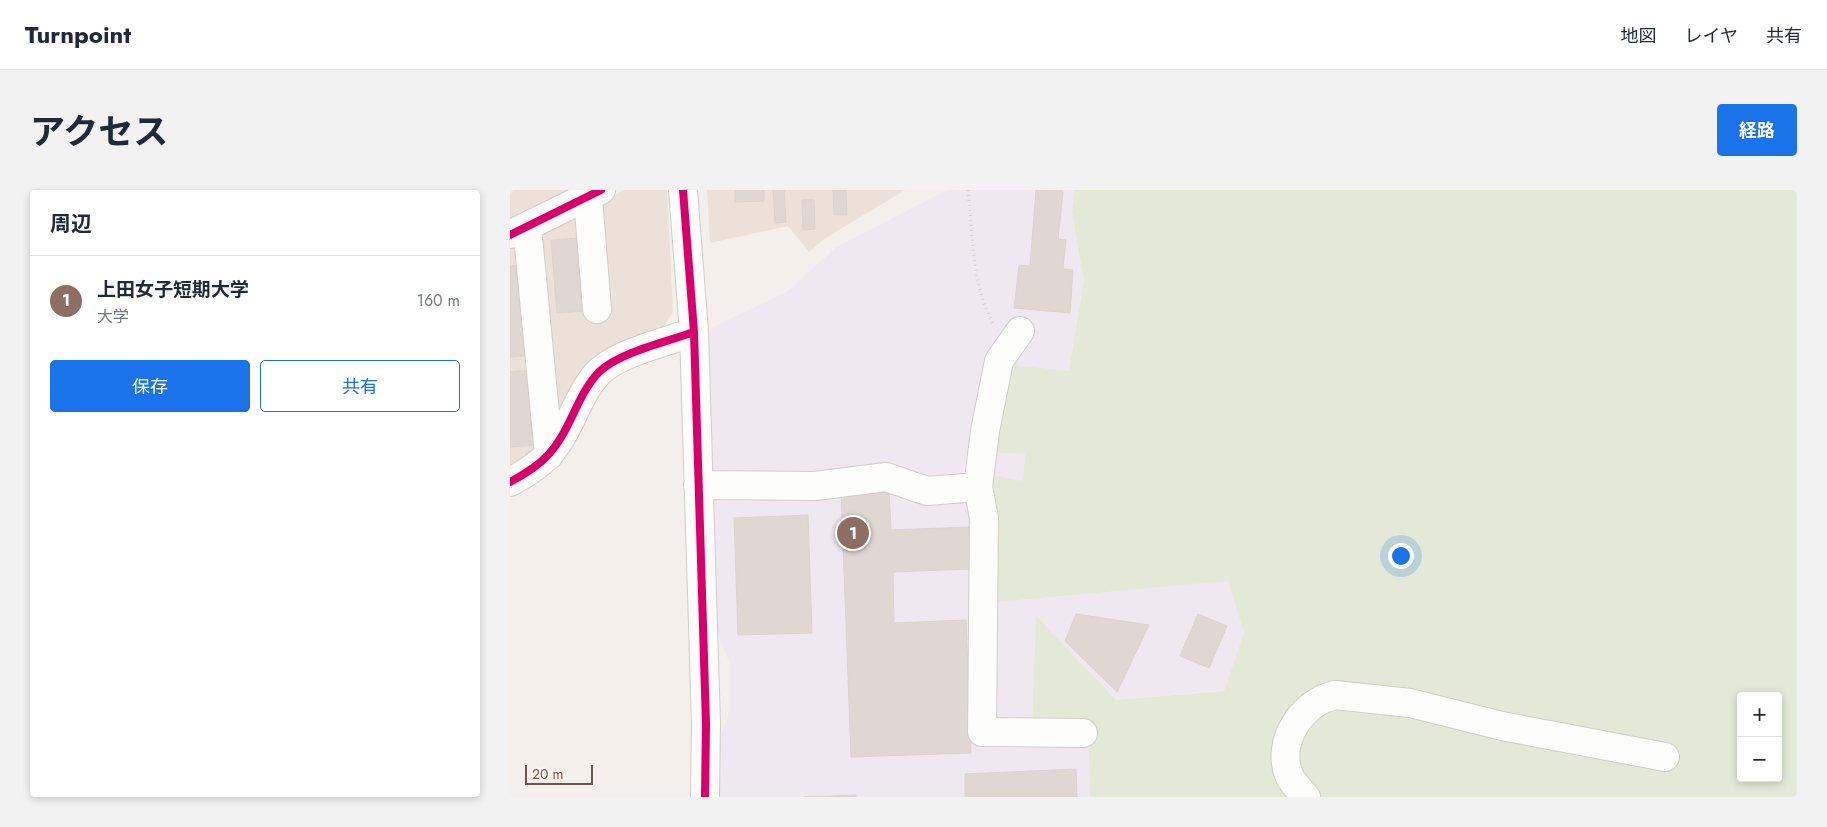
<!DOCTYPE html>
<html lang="ja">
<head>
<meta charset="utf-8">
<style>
	:root { --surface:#fff; --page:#f2f2f3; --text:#1f2937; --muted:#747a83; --line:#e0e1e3; --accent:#1a73e8 }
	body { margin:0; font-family:Jost,"Noto Sans JP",sans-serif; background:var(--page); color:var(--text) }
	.controls { position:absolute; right:15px; bottom:15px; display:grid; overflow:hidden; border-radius:5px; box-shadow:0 2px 8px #0003 }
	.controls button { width:45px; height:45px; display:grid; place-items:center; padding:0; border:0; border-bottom:1px solid var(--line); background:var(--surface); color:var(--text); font:25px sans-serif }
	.scale { position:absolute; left:15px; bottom:12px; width:68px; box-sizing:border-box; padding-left:5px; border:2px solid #6e564e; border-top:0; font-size:14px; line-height:18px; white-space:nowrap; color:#6e564e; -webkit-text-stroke:4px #fcf3ea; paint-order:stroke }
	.you { position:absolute; left:890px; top:365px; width:18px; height:18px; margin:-12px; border:4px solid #fff; border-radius:50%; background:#1a73e8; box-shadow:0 0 0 8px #1a73e833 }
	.badge { display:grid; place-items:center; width:32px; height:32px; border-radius:50%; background:var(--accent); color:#fff; font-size:16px; font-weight:700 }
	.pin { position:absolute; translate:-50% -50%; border:2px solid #fff; box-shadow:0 1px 5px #0006 }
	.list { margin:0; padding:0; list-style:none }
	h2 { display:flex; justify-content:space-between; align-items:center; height:65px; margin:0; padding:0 20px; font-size:21px }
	h2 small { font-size:16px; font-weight:400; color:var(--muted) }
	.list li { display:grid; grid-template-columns:32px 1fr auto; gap:15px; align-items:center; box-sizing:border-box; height:90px; padding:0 20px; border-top:1px solid var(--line) }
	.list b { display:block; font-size:19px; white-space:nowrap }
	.list p { margin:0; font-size:16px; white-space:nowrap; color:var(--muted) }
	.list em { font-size:16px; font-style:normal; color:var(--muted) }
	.actions { display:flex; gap:10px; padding:15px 20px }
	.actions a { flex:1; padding:11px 0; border:1px solid var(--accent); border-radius:5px; text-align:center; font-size:18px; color:var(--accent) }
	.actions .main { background:var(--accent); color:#fff }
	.map { position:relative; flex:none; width:1287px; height:607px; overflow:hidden; border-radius:5px }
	header { display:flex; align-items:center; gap:30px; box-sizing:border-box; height:70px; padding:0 25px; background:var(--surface); border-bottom:1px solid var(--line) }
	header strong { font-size:24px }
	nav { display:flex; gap:28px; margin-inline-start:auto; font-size:18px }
	.intro { display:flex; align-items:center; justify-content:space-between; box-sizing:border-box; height:120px; padding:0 30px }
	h1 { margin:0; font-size:35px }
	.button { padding:12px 22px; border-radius:5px; background:var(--accent); color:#fff; font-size:18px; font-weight:700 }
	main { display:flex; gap:30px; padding:0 30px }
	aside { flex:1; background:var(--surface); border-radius:5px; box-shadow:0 2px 8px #0003 }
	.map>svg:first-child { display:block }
	.residential { fill:#ece1d8 }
	.education { fill:#f0e8f0 }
	.green { fill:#e3e9d6; fill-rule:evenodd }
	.building { fill:#e0d7d3; stroke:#dcd2cd }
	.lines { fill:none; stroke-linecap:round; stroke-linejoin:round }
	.minor-casing { stroke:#d3ccc8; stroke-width:30 }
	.path { stroke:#d6cecb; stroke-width:3; stroke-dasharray:1 4; stroke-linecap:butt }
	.minor { stroke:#fdfdfc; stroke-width:28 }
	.cycleway-casing { stroke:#fcf3ea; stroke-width:11 }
	.cycleway { stroke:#d6006c; stroke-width:8 }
</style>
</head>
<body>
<header>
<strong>Turnpoint</strong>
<nav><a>地図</a><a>レイヤ</a><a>共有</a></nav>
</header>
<div class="intro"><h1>アクセス</h1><a class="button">経路</a></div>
<main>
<aside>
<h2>周辺<small></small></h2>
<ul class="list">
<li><span class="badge" style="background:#8d6e63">1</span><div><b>上田女子短期大学</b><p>大学</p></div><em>160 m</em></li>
</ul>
<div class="actions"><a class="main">保存</a><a>共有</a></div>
</aside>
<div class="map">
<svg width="1287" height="607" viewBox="0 0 1287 607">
	<rect width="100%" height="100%" fill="#f4efea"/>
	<path class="residential" d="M0,0H103L105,5L113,0H157L163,122L150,142L99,165L0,302Z
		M197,0H395L314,49L299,62L278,36L200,53Z"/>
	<path class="education" d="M437,0H565L562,22L574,91L559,181L496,174L482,262L515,264L513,291L480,286L486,412L718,391L734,443L715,500L606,510L526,427L522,532L578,529L580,607H210V548L220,519V474L207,442L197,140L278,101L325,58Z"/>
	<path class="green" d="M565,0H1287V607H580L578,529L522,532L526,426L606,510L714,501L734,443L718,391L486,412L479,285L513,291L515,264L482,262L495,174L559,181L574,91L562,22ZM1231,506H1268V588H1231Z"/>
	<path class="building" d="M225,0H254V11L225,12Z
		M263,0H274L276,32L265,33Z
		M323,0H336L337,25H324Z
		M526,0L553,1L548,49L556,50L553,79L563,80L560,123L504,118L509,75L520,76Z
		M292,10H304L305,39L293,40Z
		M70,48L75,121L47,123L41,50Z
		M13,75L20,165L0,167V76Z
		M20,180L27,255L0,257V182Z
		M379,300L381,340L459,337L461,379L383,382L384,433L456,430L461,563L341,567L331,302Z
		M298,325L302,443L228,445L224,328Z
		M566,424L639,435L607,502L555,451Z
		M688,424L717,436L699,478L670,466Z
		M566,579L567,607H455V584Z
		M346,605V607H294Z"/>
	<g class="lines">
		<g class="minor-casing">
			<path id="minor" d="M173,0L184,142L196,534L195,607
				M78,8L87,119
				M17,36L39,265
				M1,44L91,0
				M510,141L489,171L475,241L468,297L474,328L472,542L573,543
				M0,292C13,285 27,277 37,266C60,243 66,206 89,182C110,162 156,152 184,142
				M188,295L305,296L376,287L417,301L468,297
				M796,607C790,600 782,593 779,585C766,552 791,513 825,505L900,513L992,536L1155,567"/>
		</g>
		<path class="path" d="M458,0C463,43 461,98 485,136"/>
		<use href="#minor" class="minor"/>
		<g class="cycleway-casing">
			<path id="cycleway" d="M173,0L184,142L196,534L195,607
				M0,45L91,0
				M0,292C13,285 27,277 37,266C60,243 66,206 89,182C110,162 156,152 184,142"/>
		</g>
		<use href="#cycleway" class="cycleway"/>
	</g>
</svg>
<div class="controls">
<button>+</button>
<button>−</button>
</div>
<div class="scale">20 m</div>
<div class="you"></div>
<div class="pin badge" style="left:343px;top:343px;background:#8d6e63">1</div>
</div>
</main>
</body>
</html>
